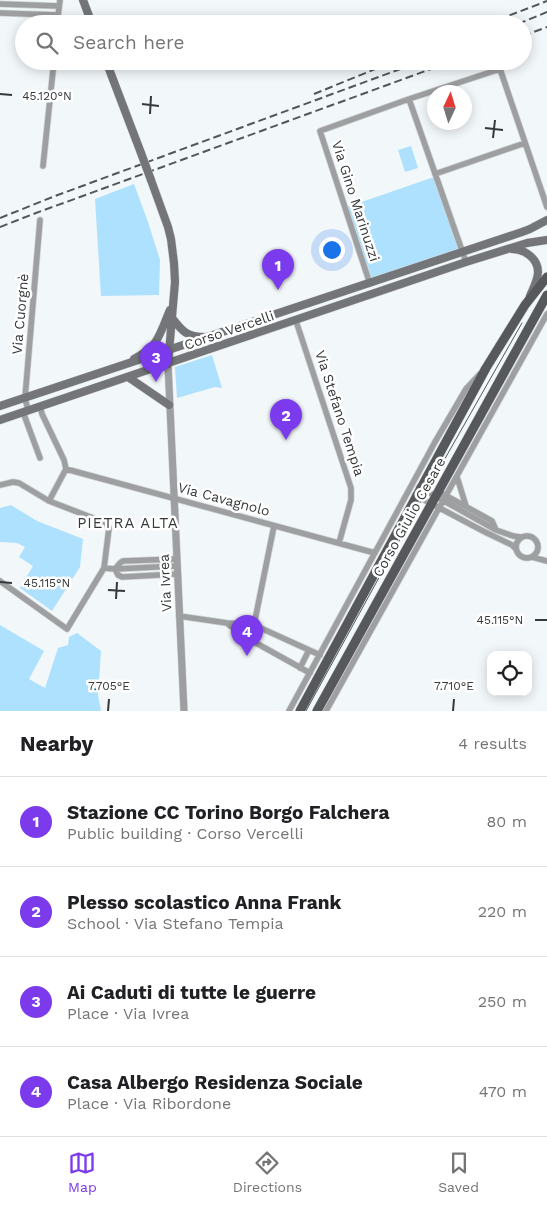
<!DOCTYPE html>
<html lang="en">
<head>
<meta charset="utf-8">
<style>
	:root { --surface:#fff; --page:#f6f6f6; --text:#202124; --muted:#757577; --line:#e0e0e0; --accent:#7c3aed }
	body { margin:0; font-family:"Work Sans",sans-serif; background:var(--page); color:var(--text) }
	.controls { position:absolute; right:15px; bottom:15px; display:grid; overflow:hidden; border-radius:10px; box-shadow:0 2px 12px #0003 }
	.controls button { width:45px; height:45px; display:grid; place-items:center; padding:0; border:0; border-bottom:1px solid var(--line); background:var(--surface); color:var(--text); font:25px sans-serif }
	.compass { position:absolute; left:427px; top:85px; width:45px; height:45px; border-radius:50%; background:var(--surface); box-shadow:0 2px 12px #0003; rotate:4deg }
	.you { position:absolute; left:331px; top:249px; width:18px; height:18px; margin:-12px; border:4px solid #fff; border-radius:50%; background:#1a73e8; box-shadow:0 0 0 8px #1a73e833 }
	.badge { display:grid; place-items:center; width:32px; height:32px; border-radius:50%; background:var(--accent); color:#fff; font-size:16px; font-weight:700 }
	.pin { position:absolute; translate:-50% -41px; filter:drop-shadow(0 1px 2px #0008) }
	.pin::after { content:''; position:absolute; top:26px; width:18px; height:15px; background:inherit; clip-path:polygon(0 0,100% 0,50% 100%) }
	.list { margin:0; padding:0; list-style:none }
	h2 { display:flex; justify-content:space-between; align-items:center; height:65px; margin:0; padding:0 20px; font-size:21px }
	h2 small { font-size:16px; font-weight:400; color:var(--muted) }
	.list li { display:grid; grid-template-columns:32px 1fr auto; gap:15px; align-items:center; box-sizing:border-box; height:90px; padding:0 20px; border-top:1px solid var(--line) }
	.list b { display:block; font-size:19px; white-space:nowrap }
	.list p { margin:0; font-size:16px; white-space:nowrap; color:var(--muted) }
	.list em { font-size:16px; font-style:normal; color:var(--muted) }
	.icon { flex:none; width:28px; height:28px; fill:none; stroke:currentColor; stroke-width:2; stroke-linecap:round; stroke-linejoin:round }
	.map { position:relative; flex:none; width:547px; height:711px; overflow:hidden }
	.search { position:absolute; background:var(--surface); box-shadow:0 2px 12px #0003; left:15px; right:15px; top:15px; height:55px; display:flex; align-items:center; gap:12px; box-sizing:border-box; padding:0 18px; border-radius:28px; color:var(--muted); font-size:19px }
	.sheet { height:425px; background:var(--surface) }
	nav { display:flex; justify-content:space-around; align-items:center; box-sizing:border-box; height:70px; border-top:1px solid var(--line); background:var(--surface); font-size:14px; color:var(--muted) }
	nav a { display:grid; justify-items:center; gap:2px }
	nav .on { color:var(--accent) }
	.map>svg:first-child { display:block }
	.green { fill:#ade1fe }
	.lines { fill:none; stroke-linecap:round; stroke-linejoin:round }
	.minor-casing { stroke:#d0d5d7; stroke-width:7 }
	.tertiary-casing { stroke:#d0d5d7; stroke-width:8 }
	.secondary-casing { stroke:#d0d5d7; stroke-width:9 }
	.primary-casing { stroke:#d0d5d7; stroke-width:10 }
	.minor { stroke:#9e9fa1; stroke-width:5.5 }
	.tertiary { stroke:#9e9fa1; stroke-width:7 }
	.secondary { stroke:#737578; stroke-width:8 }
	.primary { stroke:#56585b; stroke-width:9 }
	.tram { stroke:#545758; stroke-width:1 }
	.rail { stroke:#545758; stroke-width:2; stroke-dasharray:8 4; stroke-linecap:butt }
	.secondary-bridge-casing { stroke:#d0d5d7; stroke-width:9; stroke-linecap:butt }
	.secondary-bridge { stroke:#737578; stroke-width:8 }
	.ticks { fill:none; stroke:#363839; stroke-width:2 }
	.labels { text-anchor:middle; stroke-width:5; stroke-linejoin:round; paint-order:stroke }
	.street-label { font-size:14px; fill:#363839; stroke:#fff }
	.neighbourhood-label { font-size:15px; letter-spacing:1px; fill:#363839; stroke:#fff }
	.ticks-label { font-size:12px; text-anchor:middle; fill:#363839; stroke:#fff; stroke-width:5; stroke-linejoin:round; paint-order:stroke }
</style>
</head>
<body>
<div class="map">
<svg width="547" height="711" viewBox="0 0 547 711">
	<rect width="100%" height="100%" fill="#f2f7fa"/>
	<path class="green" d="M411,146L418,168L405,172L398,150Z
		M434,177L459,250L372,279L347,207Z
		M134,184L148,222L160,260L159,295L101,296L95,199Z
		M212,355L222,388L215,387L177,398L175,367Z
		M11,505L37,521L83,539L80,567L52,611L20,588L33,566L19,557L25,547L17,543L0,542V508Z
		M0,625L44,651L29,679L45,688L58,648L68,645L69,637L77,633L101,651L98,695L101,711H0Z"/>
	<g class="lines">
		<g class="minor-casing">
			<path id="minor" d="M0,4L59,6
				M0,13L58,15
				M57,24L60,0
				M409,99L466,262
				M43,166L54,61
				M435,174L525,143
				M370,284L320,131L409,99L500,69L547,207
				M296,321L351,488V500L339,543
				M40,406L42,414L64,460L66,469L375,553
				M28,410L25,398L40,220
				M23,412L40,458
				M457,477L466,506
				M0,485L13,482L19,483L49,501L106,523L109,528L104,568L67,629L0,581
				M419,487L496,530L513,536L520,537
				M443,494L492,521L496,530
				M415,495L483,531L512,545L515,548
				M49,501L66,469
				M516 547a11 11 0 1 1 22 0a11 11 0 1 1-22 0Z
				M532,557L547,561
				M176,559L123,561L120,563L115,569L118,575L122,577L177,574
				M104,568L115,569L176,566
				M179,616L227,623L254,625L320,655
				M229,625L249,639L310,673
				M254,625L274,526
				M300,668L309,650
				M289,711L435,442L466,389L480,374
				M326,711L547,314"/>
		</g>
		<g class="tertiary-casing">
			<path id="tertiary" d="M168,364L184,711"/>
		</g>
		<g class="secondary-casing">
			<path id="secondary" d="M83,0L92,24
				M106,61L141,153
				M151,180L168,227L171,239L174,263L175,282L168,364
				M512,249C524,249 538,258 538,272C538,280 533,289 530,296
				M172,318C182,331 187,337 204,337
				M134,359C141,355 148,351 154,344C161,335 165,321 170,310
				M128,377L169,405
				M0,406L522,232L530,229L547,220
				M0,420L466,262L527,243L547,240"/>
		</g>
		<g class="primary-casing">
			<path id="primary" d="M300,711L486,368L525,305L547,277
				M317,711L547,295"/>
		</g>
		<use href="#minor" class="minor"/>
		<use href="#tertiary" class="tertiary"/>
		<use href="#secondary" class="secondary"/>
		<use href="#primary" class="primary"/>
		<path class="tram" d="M306,711L422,499L522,323"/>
		<path class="rail" d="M487,24L547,1
			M518,24L547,12
			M523,36L547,27
			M314,94L395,61
			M0,218L55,196L422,61
			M0,227L36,213L453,61"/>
		<g class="secondary-bridge-casing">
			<path id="secondary-bridge" d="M141,153L151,180"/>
		</g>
		<use href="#secondary-bridge" class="secondary-bridge"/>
	</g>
	<path class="ticks" d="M0,94L12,95M142,104L159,106M150,114L151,96M485,128L503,130M493,138L495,120M0,582L12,583M108,590L125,591M116,599L117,582M535,620H547M108,711L109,699M453,711L454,699"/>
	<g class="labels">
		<g class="street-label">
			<text transform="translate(356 201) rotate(72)" y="5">Via Gino Marinuzzi</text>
			<text transform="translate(20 314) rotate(-85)" y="5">Via Cuorgnè</text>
			<text transform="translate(229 330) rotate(-19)" y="5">Corso Vercelli</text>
			<text transform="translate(340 413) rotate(72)" y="5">Via Stefano Tempia</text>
			<text transform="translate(224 499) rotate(15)" y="5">Via Cavagnolo</text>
			<text transform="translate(409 517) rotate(-61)" y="5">Corso Giulio Cesare</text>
			<text transform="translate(165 583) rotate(-93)" y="5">Via Ivrea</text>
		</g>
		<g class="neighbourhood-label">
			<text x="128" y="528">PIETRA ALTA</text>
		</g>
	</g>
	<g class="ticks-label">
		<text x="47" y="100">45.120°N</text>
		<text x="47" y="587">45.115°N</text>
		<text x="500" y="624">45.115°N</text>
		<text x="109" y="690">7.705°E</text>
		<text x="454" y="690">7.710°E</text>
	</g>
</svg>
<div class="controls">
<button><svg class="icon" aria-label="locate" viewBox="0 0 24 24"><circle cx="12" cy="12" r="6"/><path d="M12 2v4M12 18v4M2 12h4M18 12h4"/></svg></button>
</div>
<svg class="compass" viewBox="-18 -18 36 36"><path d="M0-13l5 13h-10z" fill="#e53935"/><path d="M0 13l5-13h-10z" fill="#757577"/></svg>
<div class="you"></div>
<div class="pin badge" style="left:278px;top:290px">1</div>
<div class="pin badge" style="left:286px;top:440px">2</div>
<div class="pin badge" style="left:156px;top:382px">3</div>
<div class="pin badge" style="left:247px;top:656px">4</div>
<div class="search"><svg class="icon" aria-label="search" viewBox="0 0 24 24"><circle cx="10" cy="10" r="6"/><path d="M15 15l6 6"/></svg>Search here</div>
</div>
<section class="sheet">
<h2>Nearby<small>4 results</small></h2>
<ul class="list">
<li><span class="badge">1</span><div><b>Stazione CC Torino Borgo Falchera</b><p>Public building · Corso Vercelli</p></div><em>80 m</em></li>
<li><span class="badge">2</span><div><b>Plesso scolastico Anna Frank</b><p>School · Via Stefano Tempia</p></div><em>220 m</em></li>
<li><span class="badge">3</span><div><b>Ai Caduti di tutte le guerre</b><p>Place · Via Ivrea</p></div><em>250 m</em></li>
<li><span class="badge">4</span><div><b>Casa Albergo Residenza Sociale</b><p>Place · Via Ribordone</p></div><em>470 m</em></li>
</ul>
</section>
<nav>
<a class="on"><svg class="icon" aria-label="map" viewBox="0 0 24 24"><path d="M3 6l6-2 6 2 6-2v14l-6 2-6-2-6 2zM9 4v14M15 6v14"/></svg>Map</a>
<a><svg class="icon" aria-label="directions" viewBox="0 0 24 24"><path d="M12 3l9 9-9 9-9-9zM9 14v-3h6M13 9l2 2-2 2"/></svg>Directions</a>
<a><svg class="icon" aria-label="saved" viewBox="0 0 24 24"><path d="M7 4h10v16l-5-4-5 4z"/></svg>Saved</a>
</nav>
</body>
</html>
